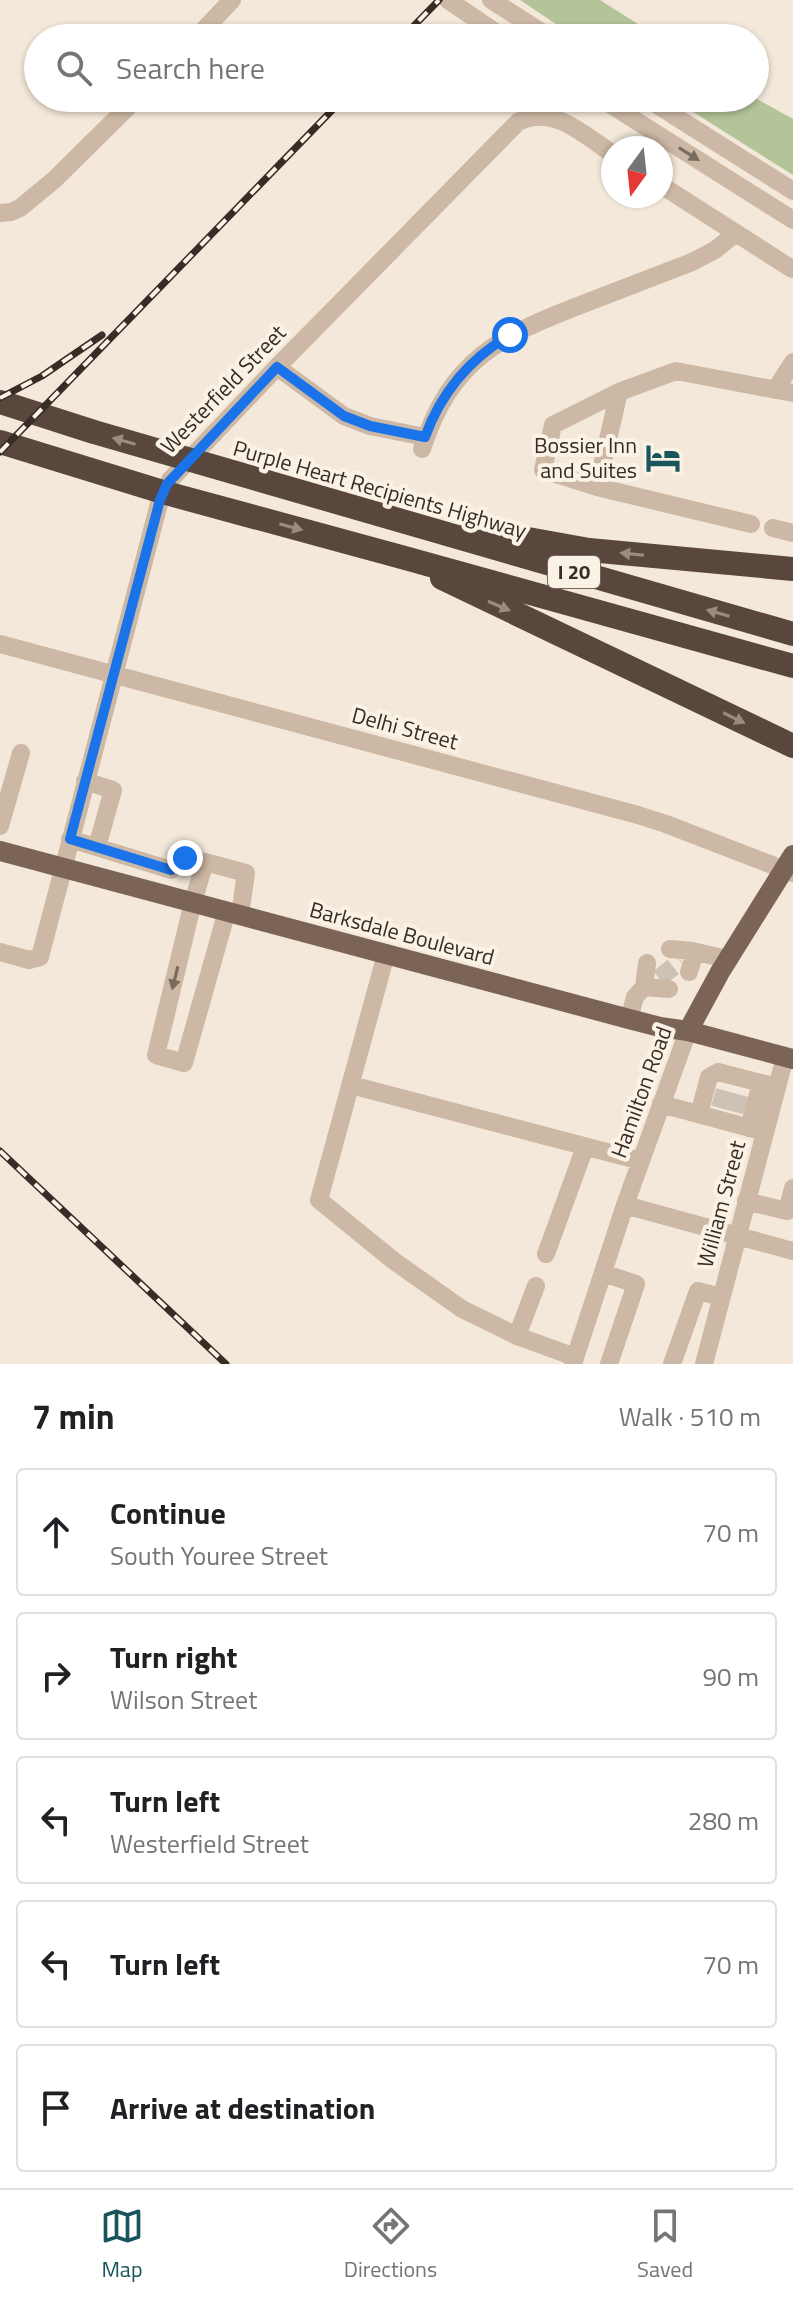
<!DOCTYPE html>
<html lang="en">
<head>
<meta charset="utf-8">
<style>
	:root { --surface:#fff; --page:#f2f2f2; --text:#202124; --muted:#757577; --line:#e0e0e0; --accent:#19555c }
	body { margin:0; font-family:"Titillium Web",sans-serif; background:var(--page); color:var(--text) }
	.compass { position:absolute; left:601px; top:136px; width:72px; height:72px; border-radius:50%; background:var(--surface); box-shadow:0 2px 6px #0004; rotate:195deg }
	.stop { position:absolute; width:24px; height:24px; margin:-18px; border:6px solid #1a73e8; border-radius:50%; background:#fff }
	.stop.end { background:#1a73e8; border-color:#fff; box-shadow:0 2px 8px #0008 }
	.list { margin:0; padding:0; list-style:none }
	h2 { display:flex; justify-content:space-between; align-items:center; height:104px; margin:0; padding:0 32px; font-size:34px }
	h2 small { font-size:26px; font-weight:400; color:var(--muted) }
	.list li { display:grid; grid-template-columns:52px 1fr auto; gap:24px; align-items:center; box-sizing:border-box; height:128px; margin:0 16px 16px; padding:0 16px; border:2px solid var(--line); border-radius:8px }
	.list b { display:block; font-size:30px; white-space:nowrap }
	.list p { margin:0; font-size:26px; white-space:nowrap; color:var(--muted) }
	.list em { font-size:26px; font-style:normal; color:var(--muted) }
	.icon { flex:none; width:44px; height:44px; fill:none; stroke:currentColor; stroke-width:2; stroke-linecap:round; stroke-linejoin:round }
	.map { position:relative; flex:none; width:793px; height:1364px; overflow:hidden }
	.search { position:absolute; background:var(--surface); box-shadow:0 2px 6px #0004; left:24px; right:24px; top:24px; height:88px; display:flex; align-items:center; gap:20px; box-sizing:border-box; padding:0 28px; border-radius:44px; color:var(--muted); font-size:30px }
	.sheet { height:824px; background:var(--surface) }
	nav { display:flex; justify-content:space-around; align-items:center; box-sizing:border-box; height:112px; border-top:2px solid var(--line); background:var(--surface); font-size:22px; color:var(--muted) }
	nav a { display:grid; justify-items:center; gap:4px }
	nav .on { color:var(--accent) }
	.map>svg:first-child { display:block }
	.green { fill:#b3c498 }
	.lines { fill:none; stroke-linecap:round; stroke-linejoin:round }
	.minor-tunnel { stroke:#cdc2b5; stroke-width:18; stroke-dasharray:18 9; stroke-linecap:butt }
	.minor { stroke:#ccb8a4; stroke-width:18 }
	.major { stroke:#7b6456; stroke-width:20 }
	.highway { stroke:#59473d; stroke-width:24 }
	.rail-casing { stroke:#372c26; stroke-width:7 }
	.rail { stroke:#fbf2e6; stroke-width:4; stroke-dasharray:12; stroke-linecap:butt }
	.oneway { fill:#7a6b5f }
	.oneway2 { fill:#9a8b81 }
	.route { stroke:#1a73e8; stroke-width:10 }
	.labels { text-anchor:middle; stroke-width:8; stroke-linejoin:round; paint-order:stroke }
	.shield { fill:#fbf2e6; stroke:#726760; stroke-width:2 }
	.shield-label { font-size:20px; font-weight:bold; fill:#372c26 }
	.street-label { font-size:22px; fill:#372c26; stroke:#fbf2e6 }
	.poi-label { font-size:22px; fill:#372c26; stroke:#fbf2e6; text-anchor:end }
</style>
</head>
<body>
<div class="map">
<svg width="793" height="1364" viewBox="0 0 793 1364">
	<rect width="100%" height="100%" fill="#f3e8d9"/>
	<path class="green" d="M520,0H600L660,38H577Z
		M671,98H755L793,119V175Z"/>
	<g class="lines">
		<path class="minor-tunnel" d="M659,978L681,961
			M720,1108L727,1083
			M735,1112L742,1087"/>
		<path class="minor" d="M448,0L504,38
			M491,0L551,38
			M196,38L232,0
			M600,98L793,220
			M646,98L793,191
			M661,185L792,269
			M0,213L11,212L20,208L54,180L137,98
			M277,367L344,416L370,426L425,437
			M775,390L793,362
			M422,449C451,359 500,336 583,304C619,290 655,276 692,262L715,250L736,233
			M597,487L543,470L553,425L619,392
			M751,524L597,487L619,392L676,371L793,393
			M773,528L793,533
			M0,644L638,815L666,824L793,873
			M85,781L113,790L97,847
			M0,826L21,753
			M70,839L171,870L185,858L205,862
			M227,911L184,1063L156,1055L193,902L205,862L246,873L240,915
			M670,949L692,951L727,959
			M0,952L29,960L40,957L160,500L170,480L277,367L518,122C553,104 584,135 613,154
			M386,954L319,1200L394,1261L462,1309L517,1336L575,1357
			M689,972L695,952
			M644,987L669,989
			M629,1019L635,997L644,987L647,963
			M351,1085L641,1161
			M661,1104L765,1132
			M699,1114L709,1077L718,1072L777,1087
			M749,1128L761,1083
			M746,1201L787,1211L793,1188
			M625,1205L793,1251
			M546,1254L585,1147
			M603,1273L636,1284L609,1364
			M517,1336L536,1286
			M573,1364L625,1205L688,1031
			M672,1364L698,1291L721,1297
			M704,1364L785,1057"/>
		<path class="major" d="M0,851L629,1019L660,1027L688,1031L793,1059
			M688,1031L720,972L793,855"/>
		<path class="highway" d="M0,402L94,432L793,634
			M0,442L166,493L405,558L793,666
			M472,529L589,550L793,569
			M442,578L793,746"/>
		<g class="rail-casing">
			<path id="rail" d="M402,38L439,0
				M0,398L42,376L102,335
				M0,452L344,98
				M0,1151L226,1364"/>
		</g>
		<use href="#rail" class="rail"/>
	</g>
	<defs><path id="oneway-solid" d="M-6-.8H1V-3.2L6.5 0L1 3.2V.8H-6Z" transform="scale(2)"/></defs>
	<g class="oneway">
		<use href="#oneway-solid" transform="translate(689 154) rotate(32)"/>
		<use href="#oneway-solid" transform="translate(175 978) rotate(104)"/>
	</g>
	<g class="oneway2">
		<use href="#oneway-solid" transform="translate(124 441) rotate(-164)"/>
		<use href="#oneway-solid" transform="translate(291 527) rotate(15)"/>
		<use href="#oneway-solid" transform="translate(632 554) rotate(-174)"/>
		<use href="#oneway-solid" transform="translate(499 606) rotate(23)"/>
		<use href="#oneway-solid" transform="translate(718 613) rotate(-164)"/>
		<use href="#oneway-solid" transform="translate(734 718) rotate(26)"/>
	</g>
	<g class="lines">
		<path class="route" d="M185,858L171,870L70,839L160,500L167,484L277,367L344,416L370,426L425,437C441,393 469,359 510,335"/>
	</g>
	<defs>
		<g id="hotel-bare" transform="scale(2.76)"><path d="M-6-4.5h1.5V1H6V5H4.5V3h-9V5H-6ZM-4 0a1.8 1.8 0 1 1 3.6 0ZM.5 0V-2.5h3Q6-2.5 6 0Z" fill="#19555c" stroke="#fbf2e6" stroke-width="2.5" paint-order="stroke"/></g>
	</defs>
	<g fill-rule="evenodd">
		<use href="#hotel-bare" x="663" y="458"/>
	</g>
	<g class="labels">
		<rect class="shield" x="548" y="556" width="52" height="32" rx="6"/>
		<g class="shield-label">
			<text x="574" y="579">I 20</text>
		</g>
		<g class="street-label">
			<text transform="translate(223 389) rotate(-46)" y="8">Westerfield Street</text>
			<text transform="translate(380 489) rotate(16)" y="8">Purple Heart Recipients Highway</text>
			<text transform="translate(405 728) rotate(15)" y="8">Delhi Street</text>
			<text transform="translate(402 933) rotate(15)" y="8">Barksdale Boulevard</text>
			<text transform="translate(641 1092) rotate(-70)" y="8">Hamilton Road</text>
			<text transform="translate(721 1204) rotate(-75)" y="8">William Street</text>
		</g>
		<g class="poi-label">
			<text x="637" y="453">Bossier Inn<tspan x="637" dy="25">and Suites</tspan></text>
		</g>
	</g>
</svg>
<svg class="compass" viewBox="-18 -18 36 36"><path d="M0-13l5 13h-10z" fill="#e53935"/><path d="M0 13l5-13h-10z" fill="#757577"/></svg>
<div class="stop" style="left:510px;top:335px"></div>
<div class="stop end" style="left:185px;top:858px"></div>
<div class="search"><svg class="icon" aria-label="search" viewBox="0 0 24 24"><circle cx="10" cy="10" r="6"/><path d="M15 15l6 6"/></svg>Search here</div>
</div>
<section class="sheet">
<h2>7 min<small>Walk · 510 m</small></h2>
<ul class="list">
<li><svg class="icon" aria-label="ahead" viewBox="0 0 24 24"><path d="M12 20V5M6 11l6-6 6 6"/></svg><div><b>Continue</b><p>South Youree Street</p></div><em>70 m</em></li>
<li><svg class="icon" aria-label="right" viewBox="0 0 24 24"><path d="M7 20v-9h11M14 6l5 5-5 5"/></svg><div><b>Turn right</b><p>Wilson Street</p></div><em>90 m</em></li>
<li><svg class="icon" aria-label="left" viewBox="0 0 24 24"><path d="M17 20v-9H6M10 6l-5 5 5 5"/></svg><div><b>Turn left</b><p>Westerfield Street</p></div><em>280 m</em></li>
<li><svg class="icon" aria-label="left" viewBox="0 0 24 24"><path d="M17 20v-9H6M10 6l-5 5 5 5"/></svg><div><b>Turn left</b></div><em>70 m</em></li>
<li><svg class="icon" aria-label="arrive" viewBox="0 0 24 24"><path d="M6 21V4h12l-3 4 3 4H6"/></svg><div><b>Arrive at destination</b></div></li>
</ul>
</section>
<nav>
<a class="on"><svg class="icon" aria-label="map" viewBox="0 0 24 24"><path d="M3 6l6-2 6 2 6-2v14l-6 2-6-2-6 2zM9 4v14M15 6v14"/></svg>Map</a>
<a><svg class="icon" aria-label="directions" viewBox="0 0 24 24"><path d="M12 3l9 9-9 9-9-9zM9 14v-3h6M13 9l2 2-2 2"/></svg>Directions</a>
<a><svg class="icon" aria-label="saved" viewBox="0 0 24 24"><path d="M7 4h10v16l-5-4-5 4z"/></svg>Saved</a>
</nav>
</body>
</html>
